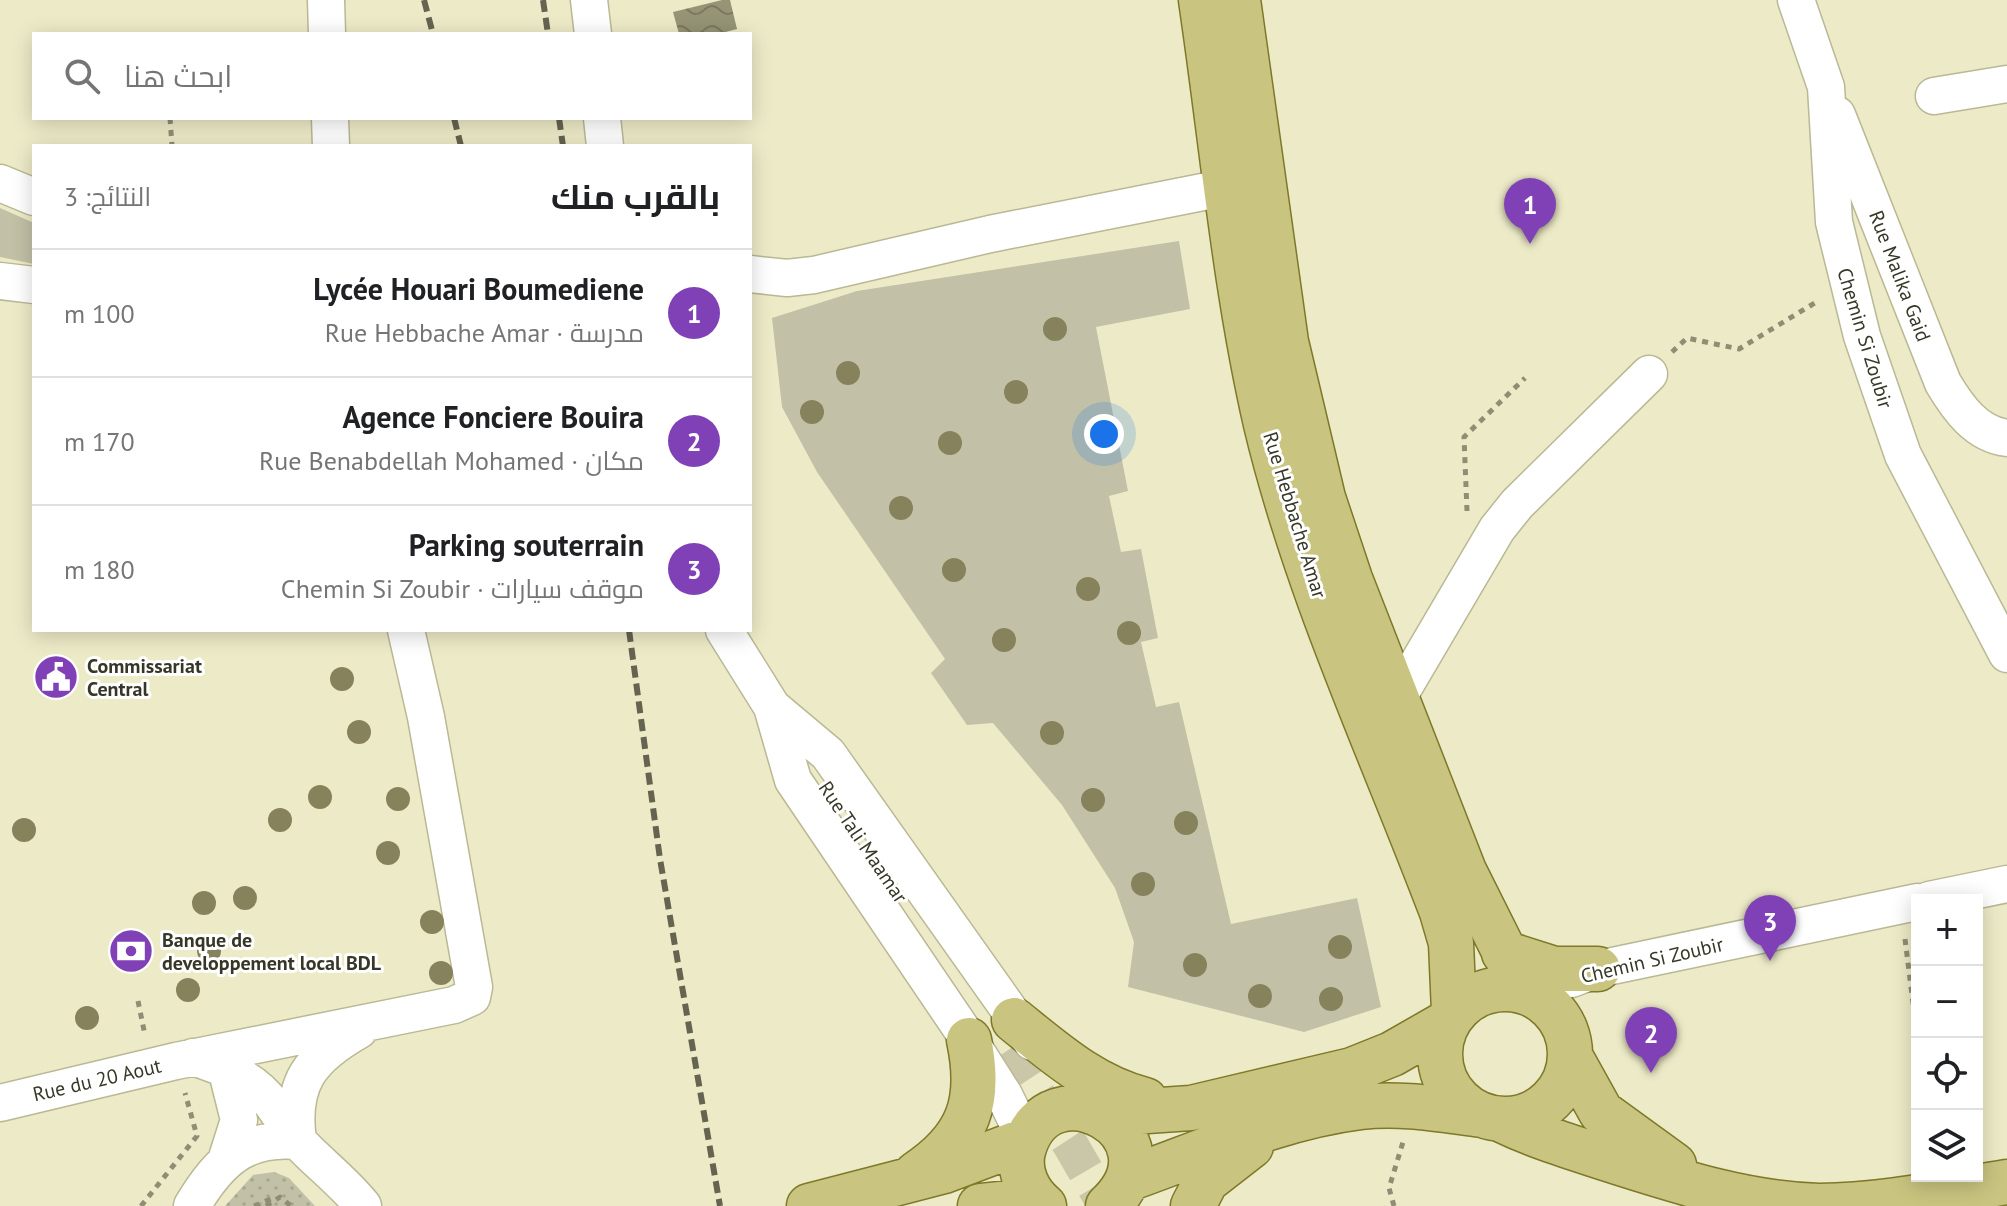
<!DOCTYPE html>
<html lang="ar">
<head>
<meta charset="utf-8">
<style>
	:root { --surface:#fff; --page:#f2f2f2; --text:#202124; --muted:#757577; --line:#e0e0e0; --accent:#8041b6 }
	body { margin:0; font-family:"PT Sans",Cairo,sans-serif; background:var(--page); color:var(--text); direction:rtl }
	.controls { position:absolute; right:24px; bottom:24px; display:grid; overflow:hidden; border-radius:0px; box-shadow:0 4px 20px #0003 }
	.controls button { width:72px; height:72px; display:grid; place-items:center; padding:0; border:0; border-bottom:2px solid var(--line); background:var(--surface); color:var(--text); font:40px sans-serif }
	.you { position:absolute; left:1104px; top:434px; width:28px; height:28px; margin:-20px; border:6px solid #fff; border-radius:50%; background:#1a73e8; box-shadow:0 0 0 12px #1a73e833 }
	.badge { display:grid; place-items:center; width:52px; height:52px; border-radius:50%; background:var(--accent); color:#fff; font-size:26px; font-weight:700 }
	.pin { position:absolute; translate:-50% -66px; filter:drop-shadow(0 2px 4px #0008) }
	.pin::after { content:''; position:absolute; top:42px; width:28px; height:24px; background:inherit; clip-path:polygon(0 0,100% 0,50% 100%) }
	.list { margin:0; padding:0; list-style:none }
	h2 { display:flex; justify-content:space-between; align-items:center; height:104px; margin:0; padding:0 32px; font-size:34px }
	h2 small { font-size:26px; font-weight:400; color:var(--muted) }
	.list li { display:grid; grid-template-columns:52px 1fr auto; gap:24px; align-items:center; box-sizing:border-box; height:128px; padding:0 32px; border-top:2px solid var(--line) }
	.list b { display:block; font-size:30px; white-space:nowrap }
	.list p { margin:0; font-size:26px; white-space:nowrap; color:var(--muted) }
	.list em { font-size:26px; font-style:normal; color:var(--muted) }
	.icon { flex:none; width:44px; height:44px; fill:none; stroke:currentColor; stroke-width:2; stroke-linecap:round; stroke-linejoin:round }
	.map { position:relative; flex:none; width:2007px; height:1206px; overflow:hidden; direction:ltr }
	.search { position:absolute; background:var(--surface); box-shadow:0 4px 20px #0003; left:32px; top:32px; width:720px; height:88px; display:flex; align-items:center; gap:20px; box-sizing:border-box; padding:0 28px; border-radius:0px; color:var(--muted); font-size:30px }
	.panel { position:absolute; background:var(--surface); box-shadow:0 4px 20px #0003; left:32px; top:144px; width:720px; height:488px; border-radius:0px; direction:rtl }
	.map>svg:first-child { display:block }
	.green { fill:#c2c1a7 }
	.garden { fill:url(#garden-dots) }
	.water { fill:url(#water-waves) }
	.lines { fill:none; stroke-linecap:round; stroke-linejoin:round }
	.minor-tunnel { stroke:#c9c7a7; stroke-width:36; stroke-dasharray:36 18; stroke-linecap:butt }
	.minor-casing { stroke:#bab895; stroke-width:39 }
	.major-casing { stroke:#7e7929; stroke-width:47 }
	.path { stroke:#8f8e75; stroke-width:5; stroke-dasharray:6 6; stroke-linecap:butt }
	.minor { stroke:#fff; stroke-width:36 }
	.major { stroke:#c9c47f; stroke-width:44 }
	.rail { stroke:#656450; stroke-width:6; stroke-dasharray:12 6; stroke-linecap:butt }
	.tree { fill:#86835c }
	.labels { text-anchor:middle; stroke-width:6; stroke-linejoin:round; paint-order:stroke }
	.street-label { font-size:20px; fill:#373728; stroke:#fff }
	.poi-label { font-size:20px; font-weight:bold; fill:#373728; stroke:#fff; text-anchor:start }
</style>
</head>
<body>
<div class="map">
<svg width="2007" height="1206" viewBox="0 0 2007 1206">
	<defs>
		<pattern id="garden-dots" width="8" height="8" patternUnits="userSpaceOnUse" patternTransform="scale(2)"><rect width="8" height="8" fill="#c2c1a7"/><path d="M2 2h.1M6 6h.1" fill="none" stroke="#a7a690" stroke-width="1.8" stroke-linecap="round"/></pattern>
		<pattern id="water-waves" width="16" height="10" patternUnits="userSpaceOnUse" patternTransform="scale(2)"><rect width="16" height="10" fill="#969475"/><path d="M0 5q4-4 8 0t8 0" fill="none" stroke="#7b7a60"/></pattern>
	</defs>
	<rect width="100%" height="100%" fill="#edebc7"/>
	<path class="green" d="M0,208L34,223V264L0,257Z
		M1179,241L1190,309L1096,327L1128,491L1109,496L1121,552L1141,549L1158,638L1141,642L1156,707L1179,702L1231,924L1357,898L1381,1007L1304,1032L1128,987L1134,942L1115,888L1062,805L993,723L967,725L931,673L945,659L817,472L782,407L772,318L857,291Z"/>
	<path class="garden" d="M274,1172L289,1178L315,1206H225L253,1175Z"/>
	<path class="water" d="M722,0H730L737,29L718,34H679L673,12Z"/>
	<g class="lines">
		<path class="minor-tunnel" d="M1008,1050L1070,1144L1106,1206"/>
		<g class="minor-casing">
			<path id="minor" d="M326,0L327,34
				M589,0L593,34
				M1796,0L1826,87L1834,222L1862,336L1903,455L2007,654
				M1934,96L2007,84
				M1837,115L1943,383C1958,408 1976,434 2007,438
				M330,118L331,146
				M602,118L605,146
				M0,183L34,197
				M750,274L787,278L814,275L990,234L1228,187
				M0,281L34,285
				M724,630L784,726
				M772,707L828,754L1032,1042
				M772,707L793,780L969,1040L1004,1095L1026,1140
				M1377,708L1397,699L1497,529L1517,504L1649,374
				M1929,900L2007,884
				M1571,979L1598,969L1917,902
				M193,1057C223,1067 253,1078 272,1104C281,1116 288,1129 297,1140C318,1163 343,1181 363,1206
				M0,1103L176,1061L454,1005L472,997L474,987L426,717L406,630
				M298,1141C290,1083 310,1058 359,1030
				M226,1161L239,1120L226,1068
				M192,1206C218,1162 244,1136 298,1141"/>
		</g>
		<g class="major-casing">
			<path id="major" d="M1201,0C1222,141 1234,285 1266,424C1306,592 1381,751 1442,912L1451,943L1454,1012
				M1238,0L1286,342L1323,498L1350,579L1464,871L1524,991
				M1504,953L1554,969H1598
				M1440 1054a65 65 0 1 1 130 0a65 65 0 1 1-130 0Z
				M1014,1020C1055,1053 1093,1087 1145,1100
				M1571,1058L1601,1112L1674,1165
				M1103,1114L1191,1108L1352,1070L1392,1054L1448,1022
				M1502,1120C1539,1138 1578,1149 1617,1162C1683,1183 1749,1204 1819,1206C1881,1206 1946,1192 2007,1182
				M916,1174C969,1139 982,1101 969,1040
				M1128,1179C1204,1152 1280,1117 1361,1107C1401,1102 1442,1110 1482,1115
				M809,1206L944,1171L1026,1140
				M980,1206L1017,1202L1041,1204
				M1044,1206C1028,1193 1018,1172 1023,1151C1047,1059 1185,1134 1108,1206
				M1193,1206L1206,1181L1251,1146"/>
		</g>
		<path class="path" d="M170,118L172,146
			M1672,352L1687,338L1739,349L1818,301
			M1467,511L1464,437L1525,378
			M1905,939L1917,1035
			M138,1001L145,1035
			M141,1206L197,1136L185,1093
			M254,1206L271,1199
			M266,1206L280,1197L291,1206
			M1394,1206L1389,1188L1403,1142"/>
		<use href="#minor" class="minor"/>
		<use href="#major" class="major"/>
		<path class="rail" d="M424,0L433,34
			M543,0L548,34
			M454,118L461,146
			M559,118L563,146
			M629,630L660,859L720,1206"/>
	</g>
	<g class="tree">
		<circle cx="1055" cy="329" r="12"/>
		<circle cx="848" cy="373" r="12"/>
		<circle cx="1016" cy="392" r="12"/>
		<circle cx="812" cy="412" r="12"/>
		<circle cx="950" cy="443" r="12"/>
		<circle cx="901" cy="508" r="12"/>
		<circle cx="954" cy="570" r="12"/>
		<circle cx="1088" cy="589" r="12"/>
		<circle cx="1129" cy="633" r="12"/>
		<circle cx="1004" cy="640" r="12"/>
		<circle cx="342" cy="679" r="12"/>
		<circle cx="359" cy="732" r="12"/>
		<circle cx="1052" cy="733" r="12"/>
		<circle cx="320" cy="797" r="12"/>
		<circle cx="398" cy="799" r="12"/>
		<circle cx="1093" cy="800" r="12"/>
		<circle cx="280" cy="820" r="12"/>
		<circle cx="1186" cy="823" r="12"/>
		<circle cx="24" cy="830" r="12"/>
		<circle cx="388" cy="853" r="12"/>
		<circle cx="1143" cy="884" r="12"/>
		<circle cx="245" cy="898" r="12"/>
		<circle cx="204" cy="903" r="12"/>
		<circle cx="432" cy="922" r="12"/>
		<circle cx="1340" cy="947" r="12"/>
		<circle cx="209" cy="951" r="12"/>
		<circle cx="1195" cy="965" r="12"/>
		<circle cx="441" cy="973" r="12"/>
		<circle cx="188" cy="990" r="12"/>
		<circle cx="1260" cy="996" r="12"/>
		<circle cx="1331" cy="999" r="12"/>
		<circle cx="87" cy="1018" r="12"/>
	</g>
	<defs>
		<g id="civic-disc" transform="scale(2.3)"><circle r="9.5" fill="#8041b6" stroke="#fff"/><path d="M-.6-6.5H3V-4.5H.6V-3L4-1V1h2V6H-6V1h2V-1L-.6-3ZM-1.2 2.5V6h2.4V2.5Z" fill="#fff"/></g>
		<g id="bank-disc" transform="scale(2.3)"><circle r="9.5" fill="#8041b6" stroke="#fff"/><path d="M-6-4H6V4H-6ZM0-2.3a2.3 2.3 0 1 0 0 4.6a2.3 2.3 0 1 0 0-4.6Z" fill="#fff"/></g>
	</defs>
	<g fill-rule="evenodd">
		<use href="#civic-disc" x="56" y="677"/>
		<use href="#bank-disc" x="131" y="951"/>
	</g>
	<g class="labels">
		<g class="street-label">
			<text transform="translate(1900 276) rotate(69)" y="7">Rue Malika Gaid</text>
			<text transform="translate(1865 338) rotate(73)" y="7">Chemin Si Zoubir</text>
			<text transform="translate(1295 515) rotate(73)" y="7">Rue Hebbache Amar</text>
			<text transform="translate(863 842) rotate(56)" y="7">Rue Tali Maamar</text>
			<text transform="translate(1652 960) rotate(-13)" y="7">Chemin Si Zoubir</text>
			<text transform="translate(97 1080) rotate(-13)" y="7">Rue du 20 Aout</text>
		</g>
		<g class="poi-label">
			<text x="87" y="673">Commissariat<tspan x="87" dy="23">Central</tspan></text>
			<text x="162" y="947">Banque de<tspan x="162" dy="23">developpement local BDL</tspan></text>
		</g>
	</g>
</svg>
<div class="controls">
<button>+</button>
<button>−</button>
<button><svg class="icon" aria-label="locate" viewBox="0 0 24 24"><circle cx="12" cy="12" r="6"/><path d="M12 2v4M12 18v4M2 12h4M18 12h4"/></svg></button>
<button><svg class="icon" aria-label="layers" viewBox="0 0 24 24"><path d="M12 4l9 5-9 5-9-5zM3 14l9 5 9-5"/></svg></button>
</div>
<div class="you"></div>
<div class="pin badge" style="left:1530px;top:244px">1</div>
<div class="pin badge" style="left:1651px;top:1073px">2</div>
<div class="pin badge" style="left:1770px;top:961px">3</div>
<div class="search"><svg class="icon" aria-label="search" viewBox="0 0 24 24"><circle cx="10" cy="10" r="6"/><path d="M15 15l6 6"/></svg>ابحث هنا</div>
<section class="panel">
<h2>بالقرب منك<small>النتائج: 3</small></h2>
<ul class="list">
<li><span class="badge">1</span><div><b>Lycée Houari Boumediene</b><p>مدرسة · Rue Hebbache Amar</p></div><em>100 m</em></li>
<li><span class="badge">2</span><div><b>Agence Fonciere Bouira</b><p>مكان · Rue Benabdellah Mohamed</p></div><em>170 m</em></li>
<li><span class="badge">3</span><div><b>Parking souterrain</b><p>موقف سيارات · Chemin Si Zoubir</p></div><em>180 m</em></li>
</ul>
</section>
</div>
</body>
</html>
